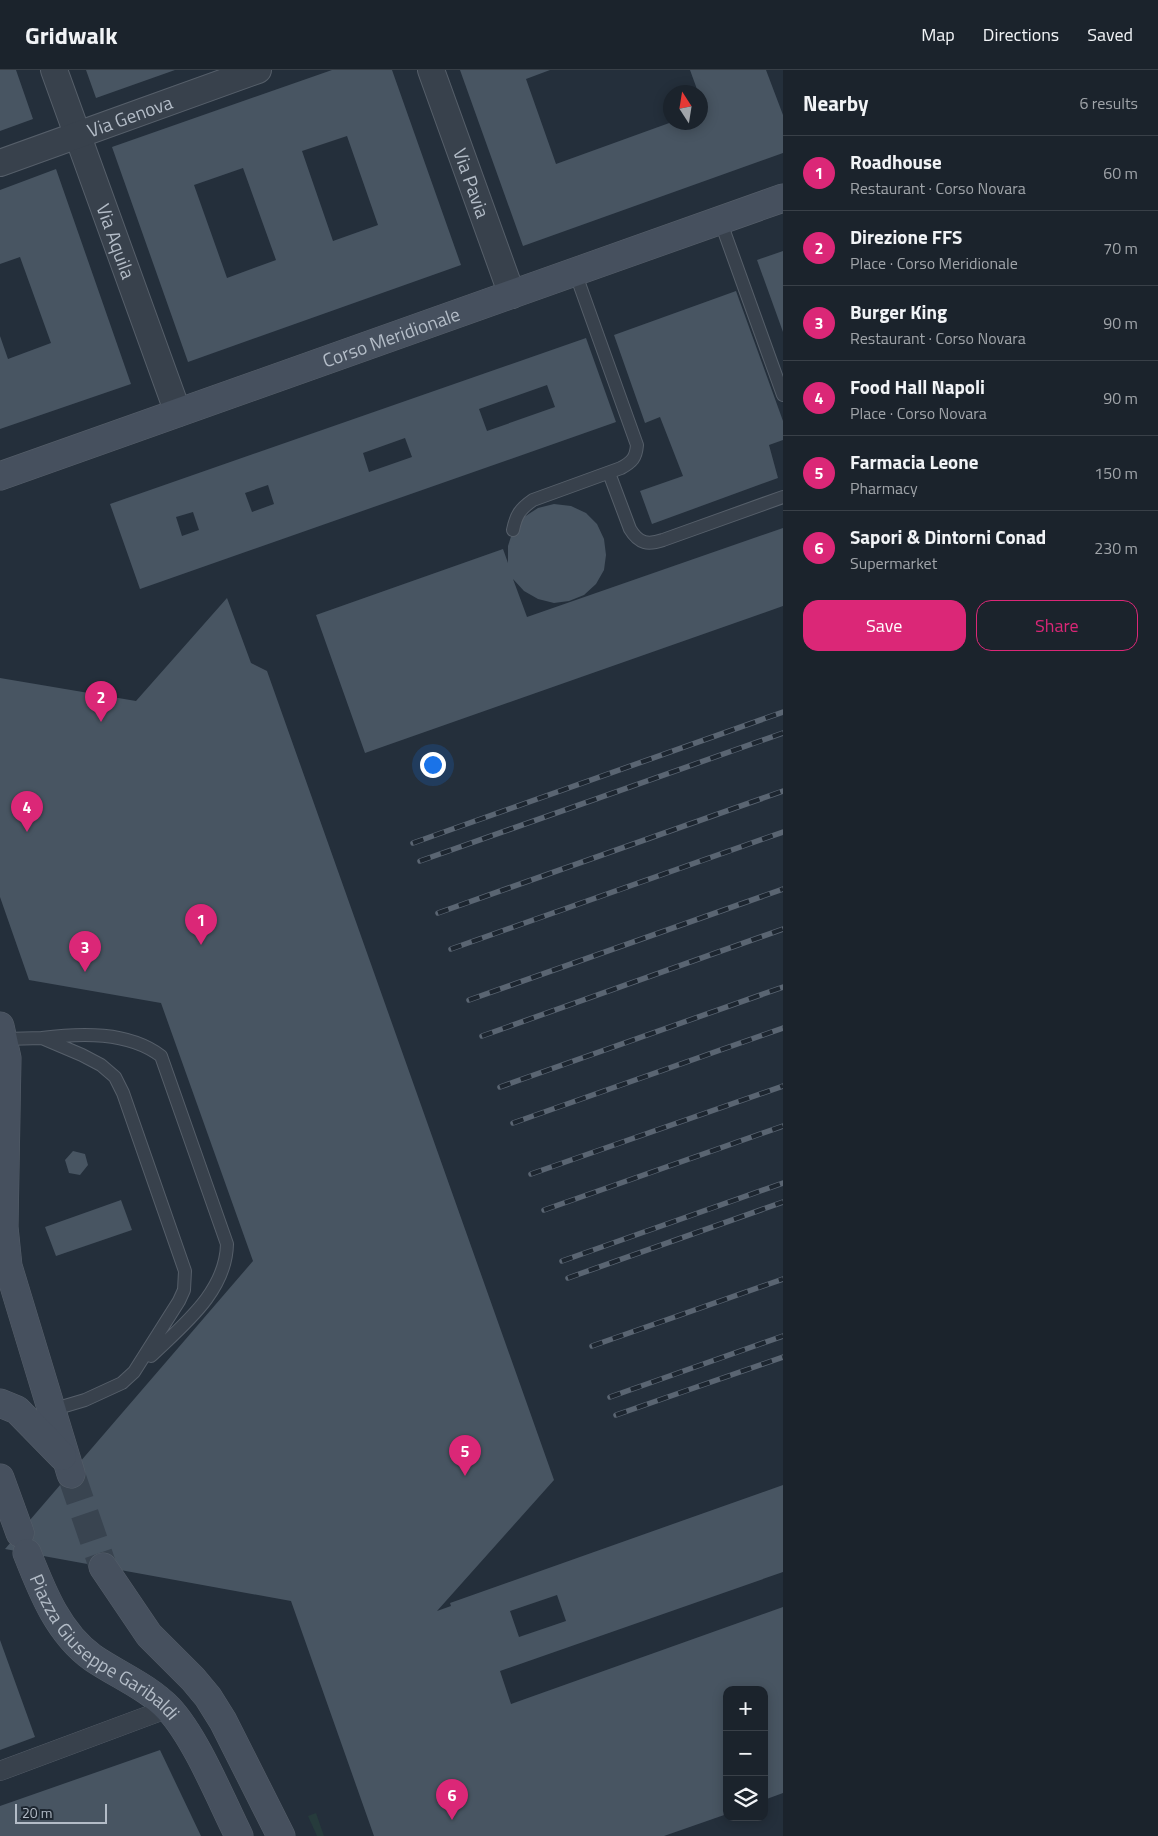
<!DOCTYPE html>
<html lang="en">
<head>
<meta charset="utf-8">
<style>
	:root { --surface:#1b232c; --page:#282f38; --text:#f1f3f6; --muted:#a0a4a9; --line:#394048; --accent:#db2777 }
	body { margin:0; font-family:"Titillium Web",sans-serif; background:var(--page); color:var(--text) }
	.controls { position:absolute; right:15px; bottom:15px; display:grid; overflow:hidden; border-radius:10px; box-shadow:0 2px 12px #0003 }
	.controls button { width:45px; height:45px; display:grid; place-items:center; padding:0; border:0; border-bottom:1px solid var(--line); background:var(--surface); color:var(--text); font:25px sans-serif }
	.compass { position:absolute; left:663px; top:15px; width:45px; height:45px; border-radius:50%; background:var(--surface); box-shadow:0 2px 12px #0003; rotate:348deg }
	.scale { position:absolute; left:15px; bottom:12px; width:92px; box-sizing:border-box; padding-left:5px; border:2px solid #b3bcc7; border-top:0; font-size:14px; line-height:18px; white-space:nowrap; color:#b3bcc7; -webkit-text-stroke:4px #1d2630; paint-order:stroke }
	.you { position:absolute; left:432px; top:694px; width:18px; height:18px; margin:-12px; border:4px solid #fff; border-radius:50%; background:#1a73e8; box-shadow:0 0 0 8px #1a73e833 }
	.badge { display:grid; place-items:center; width:32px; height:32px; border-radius:50%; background:var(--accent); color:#fff; font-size:16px; font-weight:700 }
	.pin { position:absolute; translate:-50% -41px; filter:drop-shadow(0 1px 2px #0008) }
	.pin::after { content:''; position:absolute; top:26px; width:18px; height:15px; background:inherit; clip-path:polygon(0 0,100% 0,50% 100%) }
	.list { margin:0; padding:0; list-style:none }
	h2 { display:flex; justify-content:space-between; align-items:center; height:65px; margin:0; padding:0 20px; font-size:21px }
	h2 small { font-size:16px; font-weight:400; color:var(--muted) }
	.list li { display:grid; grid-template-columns:32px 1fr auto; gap:15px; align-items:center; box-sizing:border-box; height:75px; padding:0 20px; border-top:1px solid var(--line) }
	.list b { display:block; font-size:19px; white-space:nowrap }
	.list p { margin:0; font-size:16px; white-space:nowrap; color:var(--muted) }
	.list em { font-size:16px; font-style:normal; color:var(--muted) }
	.actions { display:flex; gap:10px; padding:15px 20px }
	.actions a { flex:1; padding:11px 0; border:1px solid var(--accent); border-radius:15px; text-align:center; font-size:18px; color:var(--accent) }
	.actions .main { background:var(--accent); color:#fff }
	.icon { flex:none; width:28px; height:28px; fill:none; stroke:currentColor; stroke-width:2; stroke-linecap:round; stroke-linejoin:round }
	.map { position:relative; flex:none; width:783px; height:1766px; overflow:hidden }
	header { display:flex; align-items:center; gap:30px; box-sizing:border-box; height:70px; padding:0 25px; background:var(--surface); border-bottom:1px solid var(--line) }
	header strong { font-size:24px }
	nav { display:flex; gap:28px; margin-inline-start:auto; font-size:18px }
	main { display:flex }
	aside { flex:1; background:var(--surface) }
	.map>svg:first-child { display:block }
	.green { fill:#263b3c }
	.building { fill:#485562; fill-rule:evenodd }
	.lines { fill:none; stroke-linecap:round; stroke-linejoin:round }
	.secondary-tunnel { stroke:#394450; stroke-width:28; stroke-dasharray:28 14; stroke-linecap:butt }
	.service-casing { stroke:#565f6a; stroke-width:14 }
	.pedestrian-casing { stroke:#565f6a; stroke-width:20 }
	.minor-casing { stroke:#565f6a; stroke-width:28 }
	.secondary-casing { stroke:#565f6a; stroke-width:29 }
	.service { stroke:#38414c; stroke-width:12 }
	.pedestrian { stroke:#38414c; stroke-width:19 }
	.minor { stroke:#38414c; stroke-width:26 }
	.secondary { stroke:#46505e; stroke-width:28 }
	.rail-casing { stroke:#5a6572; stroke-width:5.5 }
	.rail { stroke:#1d2630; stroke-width:4; stroke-dasharray:11; stroke-linecap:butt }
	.labels { text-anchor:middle; stroke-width:4.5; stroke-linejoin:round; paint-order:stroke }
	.street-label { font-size:19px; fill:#b3bcc7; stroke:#1d2630 }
</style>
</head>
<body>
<header>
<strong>Gridwalk</strong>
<nav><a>Map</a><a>Directions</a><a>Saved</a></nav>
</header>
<main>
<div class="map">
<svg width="783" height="1766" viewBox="0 0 783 1766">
	<rect width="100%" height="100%" fill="#242f3b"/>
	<path class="green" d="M316,1743L324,1766H317L308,1746Z"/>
	<path class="building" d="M0,0H16L33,49L0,61Z
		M86,0H175L96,28Z
		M332,0H392L461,195L188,292L112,77ZM347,66L378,155L333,171L302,81ZM243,98L276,190L227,208L194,115Z
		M460,0H550L526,9L556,94L672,52H700V42L705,41L700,22H698L690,0H766L783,45V83L523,176Z
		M56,99L131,314L0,359V266L8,289L51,273L20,187L0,194V120Z
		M783,181V262L757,190Z
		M736,221L783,351V370L769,375L778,408L652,454L640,421L683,406L660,347L645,353L614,265Z
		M586,268L616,352L140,519L110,434ZM547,315L555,337L487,361L479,339ZM405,368L412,387L369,402L363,383ZM268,415L274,434L252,442L245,423ZM193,442L199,460L182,466L176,447Z
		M554,434L571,436L586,443L597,454L604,469L606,485L604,500L596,514L584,525L569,531L554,533L538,529L524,521L513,509L527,547L783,458V536L365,683L316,545L503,479L508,493V476L513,460L524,447L538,438Z
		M227,528L251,593L267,601L554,1410L437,1541L451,1536L450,1533L783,1415V1502L500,1601L511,1634L783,1537V1723L764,1730V1620H727V1744L664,1766H374L291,1531L5,1479L253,1191L161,933L29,910L0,827V608L136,631ZM557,1525L566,1551L519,1567L510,1541Z
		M73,1081L85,1084L88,1095L80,1105L69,1103L65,1090Z
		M121,1130L132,1160L56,1186L45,1157Z
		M0,1570L35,1667L0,1680Z
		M160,1680L201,1766H0V1736Z"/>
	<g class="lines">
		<path class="secondary-tunnel" d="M71,1404L103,1497"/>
		<g class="service-casing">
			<path id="service" d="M720,150L783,325
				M609,403L630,459C639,474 648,475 663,470L783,427
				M513,460C516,445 520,439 533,430L621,398C632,392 636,388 637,375L575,202
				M42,968C80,963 128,961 161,986L227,1174C226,1222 183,1255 151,1286
				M5,969L42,968L82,985L101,995L115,1007L123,1023L185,1201L184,1220L179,1231L134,1302L122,1313L85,1330L48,1341"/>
		</g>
		<g class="pedestrian-casing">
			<path id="pedestrian" d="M0,1701L169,1638"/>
		</g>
		<g class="minor-casing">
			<g id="minor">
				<path id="s1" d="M54,0L178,343"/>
				<path id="s2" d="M431,0L512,225"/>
				<path id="s3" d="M0,93L258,0"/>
			</g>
		</g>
		<g class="secondary-casing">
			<g id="secondary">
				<path id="s4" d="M0,406L783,128"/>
				<path d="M0,956L7,988L4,1157L8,1196L71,1404"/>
				<path d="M0,1333L17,1340L62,1386"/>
				<path d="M0,1408L20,1463"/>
				<path id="s5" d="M27,1483C42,1521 58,1563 93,1588C118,1605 148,1617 169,1639C196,1668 221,1730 239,1766"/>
				<path d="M103,1497L149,1565L193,1609L208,1627L223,1651L281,1766"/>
			</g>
		</g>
		<use href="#service" class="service"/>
		<use href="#pedestrian" class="pedestrian"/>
		<use href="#minor" class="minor"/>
		<use href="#secondary" class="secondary"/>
		<g class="rail-casing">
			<path id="rail" d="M413,773L783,642
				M420,791L783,663
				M438,843L783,721
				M451,879L783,762
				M469,930L783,819
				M482,966L783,859
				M500,1017L783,917
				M513,1053L783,958
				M531,1104L783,1016
				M544,1140L783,1056
				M562,1191L783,1113
				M568,1208L783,1132
				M592,1276L783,1209
				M610,1327L783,1266
				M616,1345L783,1287"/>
		</g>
		<use href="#rail" class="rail"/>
	</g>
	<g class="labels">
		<g class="street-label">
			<text dy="7" stroke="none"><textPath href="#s3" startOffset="138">Via Genova</textPath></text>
			<text dy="7" stroke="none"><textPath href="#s2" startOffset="120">Via Pavia</textPath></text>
			<text dy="7" stroke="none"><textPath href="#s1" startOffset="182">Via Aquila</textPath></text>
			<text dy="7" stroke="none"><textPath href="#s4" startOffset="415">Corso Meridionale</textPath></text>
			<text dy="7" stroke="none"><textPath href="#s5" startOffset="126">Piazza Giuseppe Garibaldi</textPath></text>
		</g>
	</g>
</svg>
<div class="controls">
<button>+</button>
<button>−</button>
<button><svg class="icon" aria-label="layers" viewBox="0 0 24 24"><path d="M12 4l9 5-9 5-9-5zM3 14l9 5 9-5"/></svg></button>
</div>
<svg class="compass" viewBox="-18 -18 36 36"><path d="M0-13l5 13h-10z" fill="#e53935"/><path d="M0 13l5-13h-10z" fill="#a0a4a9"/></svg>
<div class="scale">20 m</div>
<div class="you"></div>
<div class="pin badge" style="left:201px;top:875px">1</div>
<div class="pin badge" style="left:101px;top:652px">2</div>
<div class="pin badge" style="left:85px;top:902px">3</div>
<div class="pin badge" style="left:27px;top:762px">4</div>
<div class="pin badge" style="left:465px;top:1406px">5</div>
<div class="pin badge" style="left:452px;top:1750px">6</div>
</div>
<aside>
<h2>Nearby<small>6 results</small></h2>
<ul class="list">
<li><span class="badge">1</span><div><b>Roadhouse</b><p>Restaurant · Corso Novara</p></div><em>60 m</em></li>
<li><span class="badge">2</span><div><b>Direzione FFS</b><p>Place · Corso Meridionale</p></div><em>70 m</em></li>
<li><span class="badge">3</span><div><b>Burger King</b><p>Restaurant · Corso Novara</p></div><em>90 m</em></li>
<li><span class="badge">4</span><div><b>Food Hall Napoli</b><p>Place · Corso Novara</p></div><em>90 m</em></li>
<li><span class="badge">5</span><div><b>Farmacia Leone</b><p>Pharmacy</p></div><em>150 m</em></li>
<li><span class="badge">6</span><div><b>Sapori &amp; Dintorni Conad</b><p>Supermarket</p></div><em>230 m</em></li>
</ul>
<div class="actions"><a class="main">Save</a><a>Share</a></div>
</aside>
</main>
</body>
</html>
